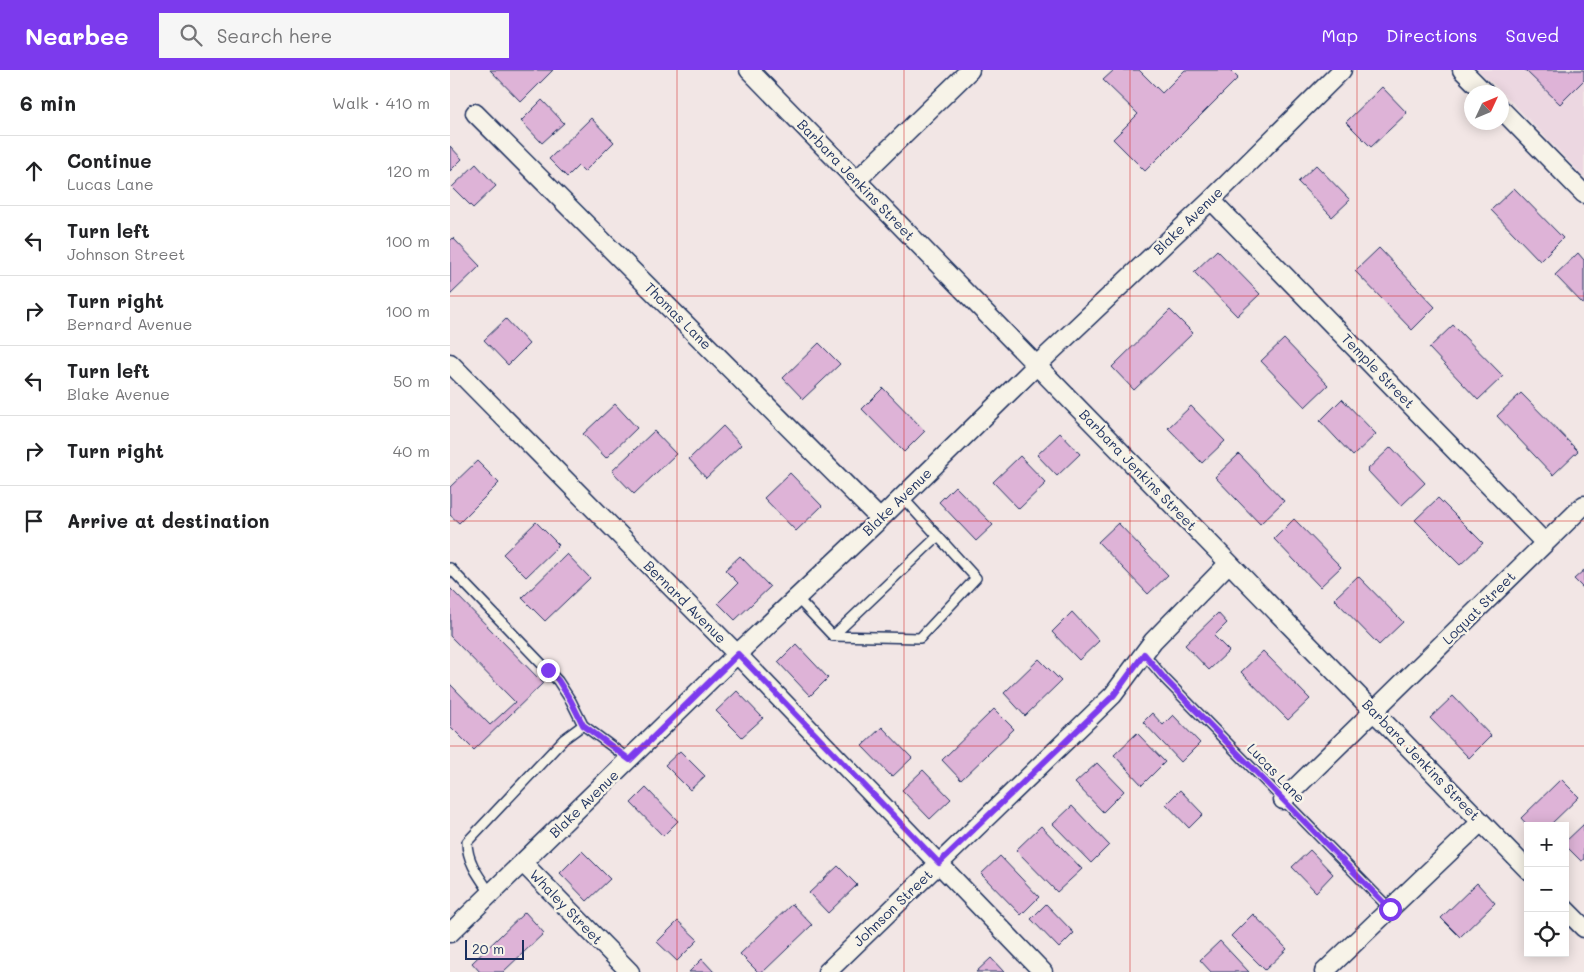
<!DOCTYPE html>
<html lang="en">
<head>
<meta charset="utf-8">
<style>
	:root { --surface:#fff; --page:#f6f6f6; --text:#202124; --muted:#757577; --line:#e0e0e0; --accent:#7c3aed }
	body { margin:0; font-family:Mali,sans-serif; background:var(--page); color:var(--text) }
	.controls { position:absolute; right:15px; bottom:15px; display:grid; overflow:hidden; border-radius:0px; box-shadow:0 2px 12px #0003 }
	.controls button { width:45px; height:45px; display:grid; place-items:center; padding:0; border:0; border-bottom:1px solid var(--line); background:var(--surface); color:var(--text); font:25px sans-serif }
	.compass { position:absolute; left:1014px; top:15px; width:45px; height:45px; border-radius:50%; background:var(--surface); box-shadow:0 2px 12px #0003; rotate:46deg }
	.scale { position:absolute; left:15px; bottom:12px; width:59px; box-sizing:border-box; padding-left:5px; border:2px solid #1b2f5e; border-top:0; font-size:14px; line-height:18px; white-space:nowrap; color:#1b2f5e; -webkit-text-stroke:4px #f7f3e8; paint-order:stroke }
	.stop { position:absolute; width:15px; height:15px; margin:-11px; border:4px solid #7c3aed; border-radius:50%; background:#fff }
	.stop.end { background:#7c3aed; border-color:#fff; box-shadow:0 1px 5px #0008 }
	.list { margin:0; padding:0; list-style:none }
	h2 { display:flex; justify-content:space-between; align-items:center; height:65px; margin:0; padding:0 20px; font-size:21px }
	h2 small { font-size:16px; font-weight:400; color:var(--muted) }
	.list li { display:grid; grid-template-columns:32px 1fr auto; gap:15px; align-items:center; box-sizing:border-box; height:70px; padding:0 20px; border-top:1px solid var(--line) }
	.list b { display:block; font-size:19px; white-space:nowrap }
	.list p { margin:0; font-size:16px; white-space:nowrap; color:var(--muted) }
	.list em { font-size:16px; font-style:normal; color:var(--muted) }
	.icon { flex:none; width:28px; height:28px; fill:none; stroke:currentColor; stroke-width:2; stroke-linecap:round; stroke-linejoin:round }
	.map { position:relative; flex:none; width:1134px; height:902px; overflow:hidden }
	header { display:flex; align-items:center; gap:30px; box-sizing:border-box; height:70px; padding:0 25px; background:var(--accent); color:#fff }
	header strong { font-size:24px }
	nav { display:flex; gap:28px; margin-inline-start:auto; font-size:18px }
	.search { width:350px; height:45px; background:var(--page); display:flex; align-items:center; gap:12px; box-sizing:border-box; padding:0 18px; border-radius:0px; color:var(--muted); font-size:19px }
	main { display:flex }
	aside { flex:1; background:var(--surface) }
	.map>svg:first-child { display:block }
	.built { fill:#ecd7e1 }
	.building { fill:#deb3d7; stroke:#1b2f5e }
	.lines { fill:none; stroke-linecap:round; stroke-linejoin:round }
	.lane-casing { stroke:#1b2f5e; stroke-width:12 }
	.street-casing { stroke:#1b2f5e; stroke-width:21 }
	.lane { stroke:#f7f3e8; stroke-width:9 }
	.street { stroke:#f7f3e8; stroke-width:18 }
	.route { stroke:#7c3aed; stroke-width:6 }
	.grid { fill:none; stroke:#d62828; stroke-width:1; stroke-opacity:0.55 }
	.labels { text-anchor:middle; stroke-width:5; stroke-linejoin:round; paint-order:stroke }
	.street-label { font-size:14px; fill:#1b2f5e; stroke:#f7f3e8 }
</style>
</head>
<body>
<header>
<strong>Nearbee</strong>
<div class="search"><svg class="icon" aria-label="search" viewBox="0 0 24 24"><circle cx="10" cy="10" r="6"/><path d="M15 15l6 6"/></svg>Search here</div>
<nav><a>Map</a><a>Directions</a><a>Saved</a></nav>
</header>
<main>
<aside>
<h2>6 min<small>Walk · 410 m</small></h2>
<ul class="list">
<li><svg class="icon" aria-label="ahead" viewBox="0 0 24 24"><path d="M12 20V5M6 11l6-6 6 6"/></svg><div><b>Continue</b><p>Lucas Lane</p></div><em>120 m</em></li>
<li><svg class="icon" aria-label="left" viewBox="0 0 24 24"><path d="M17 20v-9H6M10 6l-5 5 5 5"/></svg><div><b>Turn left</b><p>Johnson Street</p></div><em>100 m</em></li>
<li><svg class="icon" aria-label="right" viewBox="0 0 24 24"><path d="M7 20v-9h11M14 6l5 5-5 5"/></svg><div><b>Turn right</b><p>Bernard Avenue</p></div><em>100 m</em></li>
<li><svg class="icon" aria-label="left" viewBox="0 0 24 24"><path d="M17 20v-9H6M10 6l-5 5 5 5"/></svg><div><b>Turn left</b><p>Blake Avenue</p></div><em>50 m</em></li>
<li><svg class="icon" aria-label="right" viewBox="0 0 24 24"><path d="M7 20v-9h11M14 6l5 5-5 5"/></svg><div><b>Turn right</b></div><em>40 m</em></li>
<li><svg class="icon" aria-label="arrive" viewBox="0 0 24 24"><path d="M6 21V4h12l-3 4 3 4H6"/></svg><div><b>Arrive at destination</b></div></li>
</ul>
</aside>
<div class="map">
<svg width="1134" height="902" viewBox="0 0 1134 902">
	<rect width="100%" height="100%" fill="#f2e6e5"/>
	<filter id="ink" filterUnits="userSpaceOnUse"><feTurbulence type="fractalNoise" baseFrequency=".02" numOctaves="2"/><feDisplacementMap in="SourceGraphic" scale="10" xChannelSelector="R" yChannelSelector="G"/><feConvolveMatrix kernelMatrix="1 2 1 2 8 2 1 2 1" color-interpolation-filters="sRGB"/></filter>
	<g filter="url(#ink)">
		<path class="built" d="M1028,0H1134V107L1052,22Z"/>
		<path class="building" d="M40,0H103L71,32Z
			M664,0H689L712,23L735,0H780L788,8L695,101L663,69L688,44L653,10Z
			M1075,0H1134V10L1110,34Z
			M932,17L957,43L921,77L896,52Z
			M92,30L114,53L92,73L71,51Z
			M141,48L164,72L134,102L128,96L117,107L99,89Z
			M0,76L12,89L0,101Z
			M26,94L46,116L23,138L2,117Z
			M866,95L900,130L882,147L848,112Z
			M1064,118L1113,168L1090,191L1041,140Z
			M3,168L30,196L0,225V171Z
			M929,178L985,237L962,260L905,201Z
			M767,180L810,224L787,246L744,202Z
			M1128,183L1134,190V235L1105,205Z
			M720,240L743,263L684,320L662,297Z
			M56,249L79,274L58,295L34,270Z
			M1003,255L1053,306L1028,330L979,278Z
			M834,269L878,315L855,337L811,291Z
			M369,273L390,294L353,329L333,308Z
			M433,318L475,361L454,382L412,339Z
			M1071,323L1128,381L1103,405L1047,346Z
			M892,329L926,364L903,386L870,351Z
			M165,334L187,358L156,388L133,364Z
			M741,336L775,371L752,393L718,358Z
			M273,356L291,375L256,408L239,389Z
			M204,361L226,384L184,424L162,401Z
			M610,363L630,384L607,406L587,385Z
			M941,377L975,413L951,436L917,400Z
			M789,384L834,431L810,454L765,407Z
			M570,386L596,413L569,439L543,412Z
			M27,391L49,413L9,453L0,445V417Z
			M340,403L372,436L346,461L314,428Z
			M505,416L543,455L526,471L489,432Z
			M988,428L1033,473L1010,495L965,450Z
			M844,449L891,497L870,517L824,469Z
			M86,452L109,475L76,507L53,484Z
			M668,453L718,505L698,524L648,472Z
			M117,484L140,508L95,551L72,528Z
			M290,486L320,517L285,550L268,533L288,513L275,500Z
			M1134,500V519L1124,509Z
			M908,506L953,552L929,575L884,529Z
			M0,518L93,613L24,680L0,656V614L40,655L65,632L0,566Z
			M622,542L649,571L629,590L602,562Z
			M768,543L777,553L764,566L779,581L759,600L735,575Z
			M346,574L378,608L360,626L328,592Z
			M813,581L860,629L838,650L791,602Z
			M589,589L611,611L575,646L554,623Z
			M287,621L313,648L292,667L266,641Z
			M1003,626L1041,666L1019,688L980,648Z
			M544,639L564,659L511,710L492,690Z
			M702,643L713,655L723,645L750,673L731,692L693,652Z
			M432,657L462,688L442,707L412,676Z
			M687,663L715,692L692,715L664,685Z
			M230,681L255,706L240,720L215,695Z
			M647,693L674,721L653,742L625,713Z
			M473,700L501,729L480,749L452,720Z
			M1111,709L1129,727L1099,756H1078L1071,748Z
			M196,718L228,751L213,766L181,733Z
			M730,720L753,744L739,758L716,734Z
			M622,736L659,775L641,793L603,754Z
			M1134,754V789L1131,791L1115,775V772Z
			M591,756L632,799L607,822L566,780Z
			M860,780L883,804L866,822L842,797Z
			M132,781L160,809L137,831L110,803Z
			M550,786L589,827L571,845L531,804Z
			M388,796L407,815L378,843L359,823Z
			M1027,813L1045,833L1010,867L991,848Z
			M342,834L362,855L313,902H308L290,884Z
			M596,834L624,863L609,878L581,849Z
			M75,842L94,863L53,902H30L22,893Z
			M803,844L837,879L815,900L781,866Z
			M228,851L248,870L227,891L207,872Z
			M770,871L799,902H761L750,890Z
			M541,888L554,902H526Z
			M252,889L264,902H239Z"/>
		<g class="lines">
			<g class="lane-casing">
				<path id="lane" d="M0,498L108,611L121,631L133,655L180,690
					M347,528L383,566L470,568L526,508L452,427
					M383,566L488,466
					M694,584L715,609L940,839
					M41,824C30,808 17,792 17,772L114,669L133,655"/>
			</g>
			<g class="street-casing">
				<path id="street" d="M299,0L1078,800
					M1012,0L1034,22
					M1052,40L1134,124
					M25,43L430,449
					M407,110L520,0
					M761,130L1095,473
					M0,293L287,584L593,902
					M833,730L1134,435
					M73,793L180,902
					M1115,839L1134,858
					M0,863L287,584L430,449L587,295L761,130L892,0
					M377,902L663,625L703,571L778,494
					M874,902L1031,752"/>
			</g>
			<use href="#lane" class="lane"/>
			<use href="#street" class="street"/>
		</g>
	</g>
	<g class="lines" filter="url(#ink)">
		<path class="route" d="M98,600L108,610L121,631L133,655L180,690L288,584L489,793L664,625L694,584L715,609L940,839"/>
	</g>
	<path class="grid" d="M227,0V902M454,0V902M680,0V902M907,0V902M0,226H1134M0,451H1134M0,676H1134"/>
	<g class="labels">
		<g class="street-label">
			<text transform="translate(406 110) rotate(46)" y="5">Barbara Jenkins Street</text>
			<text transform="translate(738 151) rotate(-44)" y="5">Blake Avenue</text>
			<text transform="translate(228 246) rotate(45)" y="5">Thomas Lane</text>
			<text transform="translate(928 301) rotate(46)" y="5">Temple Street</text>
			<text transform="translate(688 400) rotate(46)" y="5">Barbara Jenkins Street</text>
			<text transform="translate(447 432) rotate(-44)" y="5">Blake Avenue</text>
			<text transform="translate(235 532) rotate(45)" y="5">Bernard Avenue</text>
			<text transform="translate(1029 538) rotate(-45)" y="5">Loquat Street</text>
			<text transform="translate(971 690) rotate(46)" y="5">Barbara Jenkins Street</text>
			<text transform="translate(826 703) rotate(46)" y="5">Lucas Lane</text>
			<text transform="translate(134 734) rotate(-44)" y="5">Blake Avenue</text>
			<text transform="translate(116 837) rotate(46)" y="5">Whaley Street</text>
			<text transform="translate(443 838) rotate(-44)" y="5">Johnson Street</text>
		</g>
	</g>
</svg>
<div class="controls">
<button>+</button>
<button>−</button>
<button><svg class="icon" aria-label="locate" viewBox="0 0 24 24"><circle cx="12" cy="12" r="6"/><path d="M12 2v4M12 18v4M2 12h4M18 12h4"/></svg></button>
</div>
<svg class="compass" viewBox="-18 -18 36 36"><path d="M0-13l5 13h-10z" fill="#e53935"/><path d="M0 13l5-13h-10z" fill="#757577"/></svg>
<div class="scale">20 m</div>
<div class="stop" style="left:940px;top:839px"></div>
<div class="stop end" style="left:98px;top:600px"></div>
</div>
</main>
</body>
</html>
